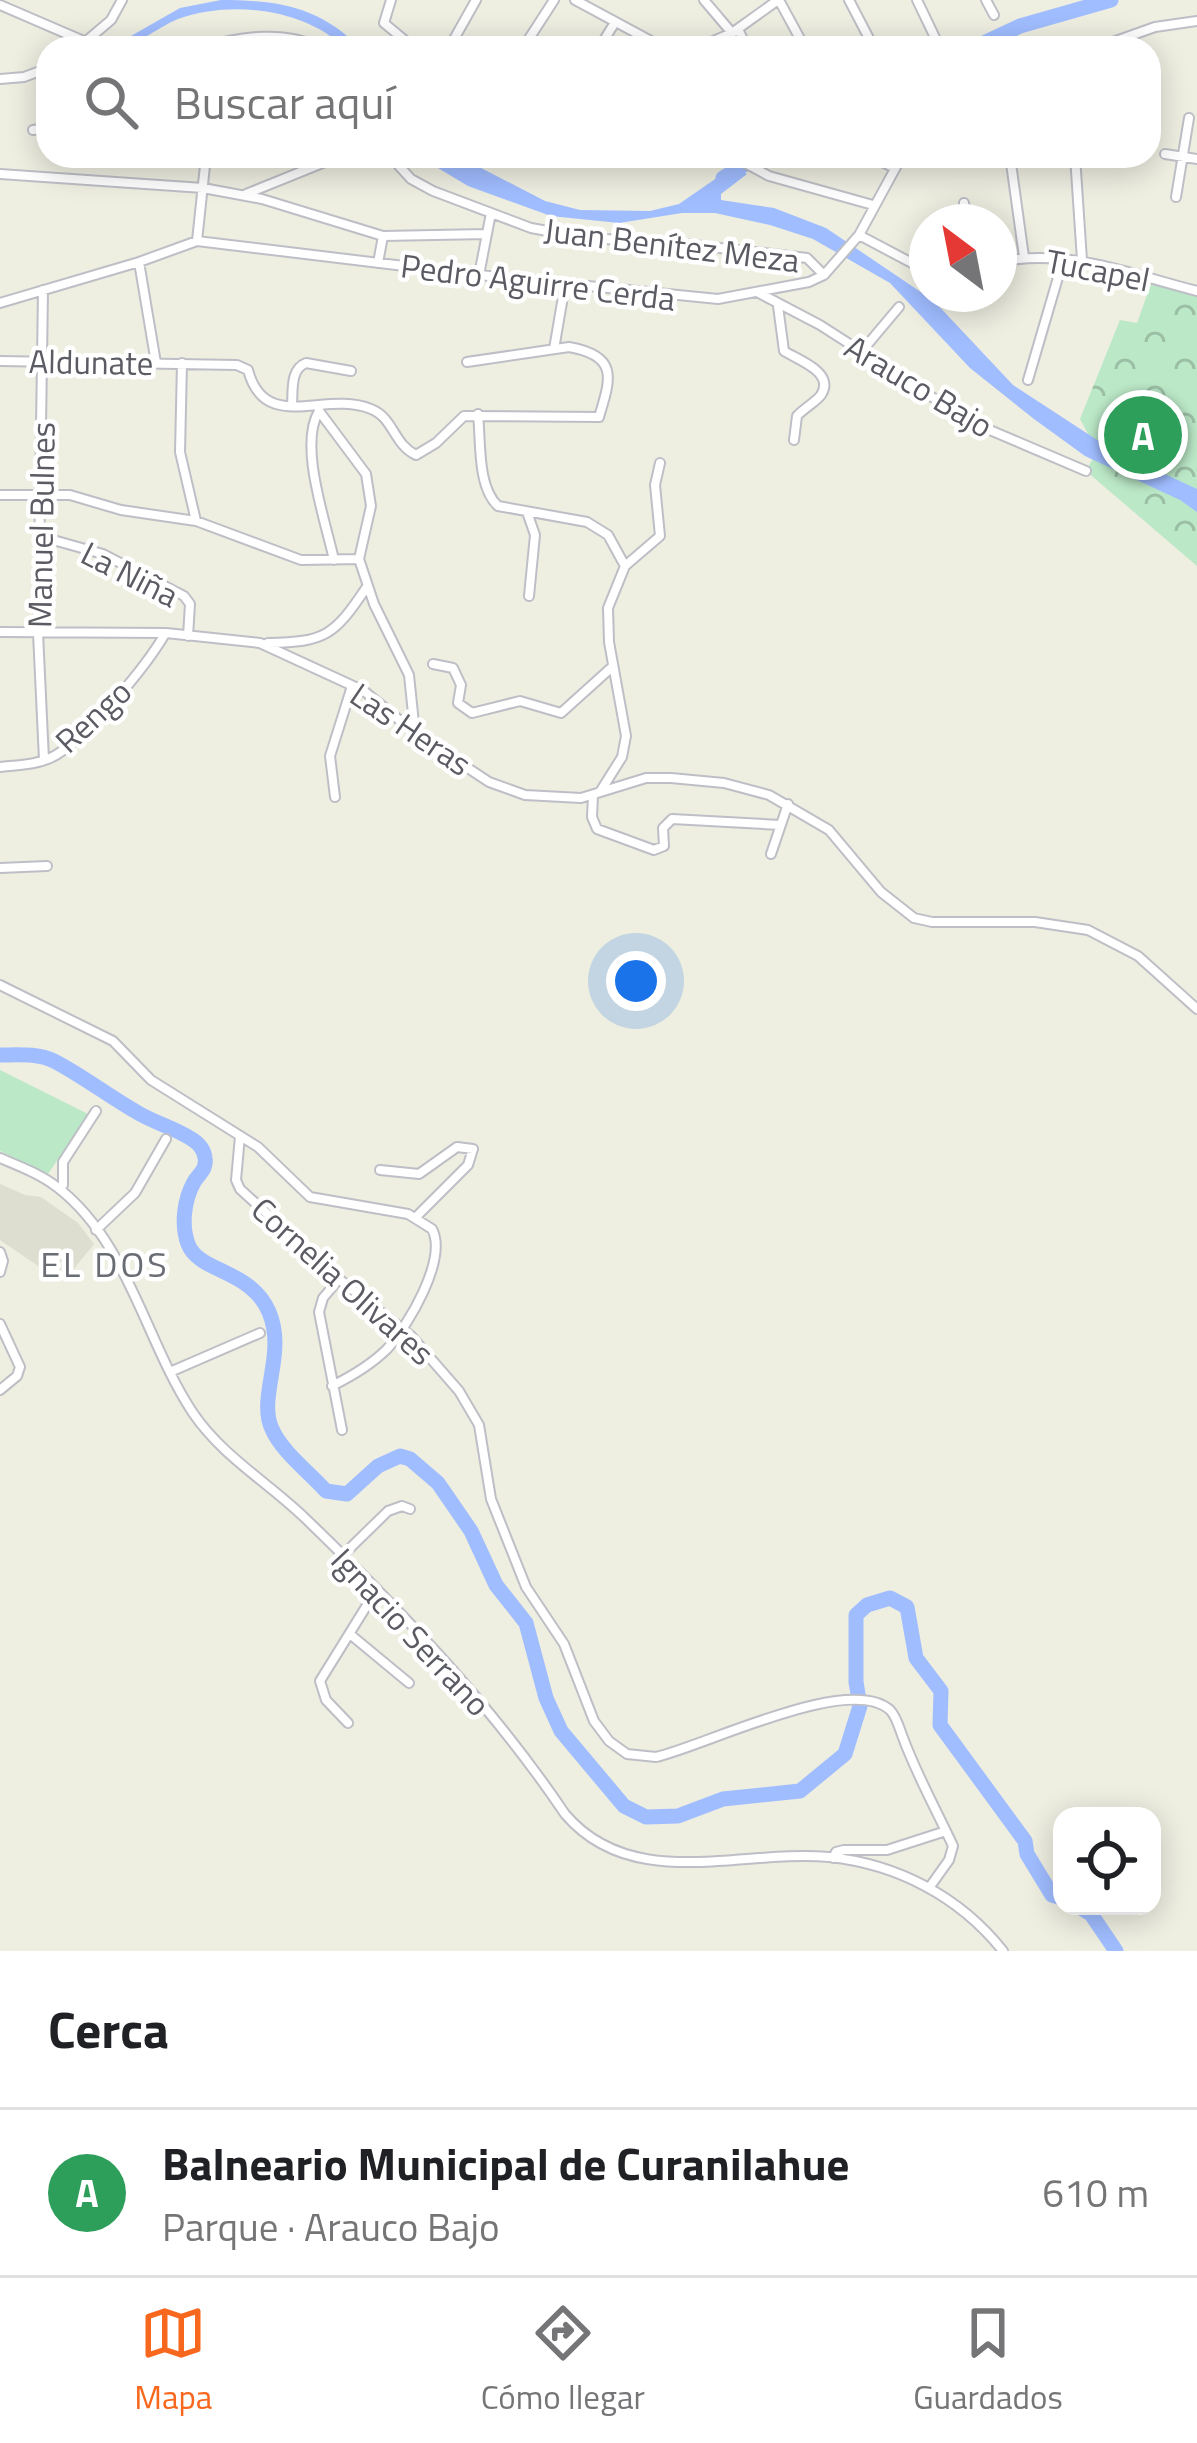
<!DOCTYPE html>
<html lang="es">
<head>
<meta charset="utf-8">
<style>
	:root { --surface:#fff; --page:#f2f2f2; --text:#202124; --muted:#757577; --line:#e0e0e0; --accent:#f7681e }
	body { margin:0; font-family:"Titillium Web",sans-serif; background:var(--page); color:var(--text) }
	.controls { position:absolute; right:36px; bottom:36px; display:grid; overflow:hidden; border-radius:24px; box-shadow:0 6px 30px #0003 }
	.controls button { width:108px; height:108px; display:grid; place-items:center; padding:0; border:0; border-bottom:3px solid var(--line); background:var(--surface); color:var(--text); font:60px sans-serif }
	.compass { position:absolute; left:909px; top:204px; width:108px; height:108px; border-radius:50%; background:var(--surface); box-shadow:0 6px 30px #0003; rotate:328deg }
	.you { position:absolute; left:636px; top:981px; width:42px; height:42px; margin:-30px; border:9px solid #fff; border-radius:50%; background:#1a73e8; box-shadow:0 0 0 18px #1a73e833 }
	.badge { display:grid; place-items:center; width:78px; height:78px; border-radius:50%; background:var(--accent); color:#fff; font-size:39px; font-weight:700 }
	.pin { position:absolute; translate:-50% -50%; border:6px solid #fff; box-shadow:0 3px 12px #0006 }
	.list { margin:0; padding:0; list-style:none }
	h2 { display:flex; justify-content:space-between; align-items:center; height:156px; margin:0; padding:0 48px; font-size:51px }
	h2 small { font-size:39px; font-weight:400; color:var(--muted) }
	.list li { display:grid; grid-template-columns:78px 1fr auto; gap:36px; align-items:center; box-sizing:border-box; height:168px; padding:0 48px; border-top:3px solid var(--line) }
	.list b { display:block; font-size:45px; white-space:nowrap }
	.list p { margin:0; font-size:39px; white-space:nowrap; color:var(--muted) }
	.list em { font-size:39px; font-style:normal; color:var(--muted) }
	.icon { flex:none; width:66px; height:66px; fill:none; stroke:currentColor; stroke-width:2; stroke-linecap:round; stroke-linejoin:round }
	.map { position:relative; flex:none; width:1197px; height:1951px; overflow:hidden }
	.search { position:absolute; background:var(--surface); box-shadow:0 6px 30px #0003; left:36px; right:36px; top:36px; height:132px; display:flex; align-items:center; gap:30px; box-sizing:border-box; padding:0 42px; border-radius:36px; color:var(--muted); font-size:45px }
	.sheet { height:324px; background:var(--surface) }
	nav { display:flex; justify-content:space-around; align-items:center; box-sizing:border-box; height:168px; border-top:3px solid var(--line); background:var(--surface); font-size:33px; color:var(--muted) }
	nav a { display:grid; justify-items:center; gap:6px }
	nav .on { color:var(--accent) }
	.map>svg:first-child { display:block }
	.education { fill:#deded0 }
	.grass { fill:#bbe8c7 }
	.forest { fill:url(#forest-crowns) }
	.water { fill:#a0bdff }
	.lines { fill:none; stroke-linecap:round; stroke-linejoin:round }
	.river { stroke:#a0bdff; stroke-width:15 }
	.minor-casing { stroke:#bebfc6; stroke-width:12 }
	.minor { stroke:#fff; stroke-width:8 }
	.labels { text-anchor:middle; stroke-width:9; stroke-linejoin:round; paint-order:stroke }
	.street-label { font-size:33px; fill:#5a5b63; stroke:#fff }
	.neighbourhood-label { font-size:36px; letter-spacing:3px; fill:#6b6d75; stroke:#fff }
</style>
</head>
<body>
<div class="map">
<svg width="1197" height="1951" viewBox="0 0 1197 1951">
	<defs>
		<pattern id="forest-crowns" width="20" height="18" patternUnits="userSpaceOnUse" patternTransform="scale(3)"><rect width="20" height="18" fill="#bbe8c7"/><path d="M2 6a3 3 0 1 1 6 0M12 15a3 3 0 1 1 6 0" fill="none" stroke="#9bbfa5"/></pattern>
	</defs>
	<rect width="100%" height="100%" fill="#eeeee1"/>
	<path class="education" d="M0,1184L25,1195L41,1197L78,1223L94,1244L68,1276H53L0,1240Z"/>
	<path class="grass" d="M0,1070L88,1114L48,1174L0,1151Z"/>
	<path class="forest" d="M1151,284L1197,296V566L1086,471L1097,451L1080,419L1120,320L1137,323Z"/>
	<path class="water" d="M221,0C276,0 319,6 360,48H345C304,8 230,0 178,19C154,29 136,48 110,48L180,8Z
		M418,156H458L545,201L580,210L650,211L679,204L734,166L747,174L721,194V200L774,208L826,228L934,301L1013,385L1111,449L1197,489V512L1180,500L1085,456L1034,419L970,368L890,283L813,239L770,225L715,213H682L619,223L551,216L468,186Z"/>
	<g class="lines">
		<path class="river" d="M973,48L1020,26L1111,0
			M723,178L758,156
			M0,1055C17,1055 38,1053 54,1061C83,1076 111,1098 140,1114C156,1123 174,1128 190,1138C197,1142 204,1149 205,1158C207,1169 199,1174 194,1182C184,1200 181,1225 188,1244C199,1273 251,1269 269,1312C287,1354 257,1397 272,1429C282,1452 309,1472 326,1491L347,1494L378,1466L400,1456L410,1459L438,1483L471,1531L496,1585L526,1623L546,1698L561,1731L624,1806L646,1817L678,1816L723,1799L800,1791L845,1754L860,1706L856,1682V1615L867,1605L890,1598L907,1607L916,1658L941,1691L940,1725L1025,1841L1027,1854L1052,1895L1062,1898
			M1078,1906L1091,1914L1116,1951"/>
		<g class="minor-casing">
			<path id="minor" d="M391,0L384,23L414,48
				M575,0L664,48
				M704,0L732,33
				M779,0L805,48
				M849,0L874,48
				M917,0L940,48
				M986,0L994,15
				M0,5L86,42
				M738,29L747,48
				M78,48L111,20L122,0
				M204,48C239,36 286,30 320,48
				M449,48L476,0
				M523,48L554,0
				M599,48L614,24
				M697,48L732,33L778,0
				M1096,48L1155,27L1197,21
				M0,79L24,77L48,68
				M33,130L48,128
				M1165,154L1197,159
				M390,156L411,179L433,191L531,228L586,238L676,243L807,258L824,275
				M732,156L769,176L873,205
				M869,156L893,167
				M1010,156L1024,257
				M1075,156L1082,260
				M0,174L203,188L262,199L383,236L486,234
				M246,194L340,156
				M1176,197L1189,118
				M964,203L967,222
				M859,235L927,271
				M197,241L206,156
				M139,262L156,363
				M999,262C1068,248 1130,274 1197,291
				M378,263L383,236
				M479,275L491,213
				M43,290L38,633L44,760
				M757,292L820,325L971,422L1086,471
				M0,303L139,262L197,241L479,275L718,299L809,282L824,275L859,235L902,156
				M778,306L784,351C796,359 836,372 821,395C817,401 803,409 797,416L794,440
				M554,349L565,285
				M862,351L899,307
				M0,361L237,365L248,370C265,434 324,390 371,409C394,418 393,444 416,455L436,443L464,416L599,417C610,380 620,356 569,347L467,362
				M182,363L180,452L196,521
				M1028,380L1064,257
				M319,405V411L366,474L371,506L359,559L374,604L409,675L415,733
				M292,406C293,391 290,369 306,363L351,371
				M319,411C298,445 326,522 334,560
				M478,414C481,441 477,487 498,506L587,522L608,535L625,566L608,608L609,642L626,736L622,757L600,792
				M0,495H70L121,510L196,521L301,560L359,559
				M527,512L535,535L529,596
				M39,536L103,554L184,596L190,604L188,636
				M625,566L660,536L655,485L660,463
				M0,632L166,633L260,643L364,691L415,733L489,782L525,795L581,798L646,778H671L724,783L769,795L829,830L881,892L914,918L932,922H1035L1088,930L1138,956L1197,1009
				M268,643C325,642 334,636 366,588
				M433,664L453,668L461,685L458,703L472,713L520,701L561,713L612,667
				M0,767C19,765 39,765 56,755C89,735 145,668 165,634
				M593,795L592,817L597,829L654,850L664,846L663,828L672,819L780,825
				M335,797L330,756L352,686
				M771,854L788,804
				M0,868L47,866
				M0,985L113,1041L151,1080L258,1147L310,1197L408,1214L432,1229C448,1259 408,1326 387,1349C371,1365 352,1376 332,1386
				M240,1136L236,1180L240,1189L339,1279L411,1336L459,1391L479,1425L491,1499L526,1587L564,1644L594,1721L609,1741L627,1754L656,1757C705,1746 849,1673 890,1710C896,1716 899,1727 902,1735C916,1774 936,1809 953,1846L949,1860L929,1888
				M0,1158C19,1166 40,1174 57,1187C128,1241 145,1341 193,1413C222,1456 269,1483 306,1519C400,1610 491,1704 565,1814C632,1893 741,1849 829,1857C898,1864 960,1897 1003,1951
				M380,1170L419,1174L457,1147L473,1149L468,1165L416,1217
				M59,1188L63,1185V1162L96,1111
				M96,1230L135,1193L166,1139
				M0,1252L3,1261L0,1272
				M339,1279L323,1298L319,1312L342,1430
				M0,1324L20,1367L17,1376L0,1390
				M170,1372L260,1333
				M342,1556L388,1511L402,1506L410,1509
				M351,1635L409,1683
				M348,1723L326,1700L320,1681L377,1589
				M833,1858L836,1852L844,1850H887L946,1831"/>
		</g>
		<use href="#minor" class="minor"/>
	</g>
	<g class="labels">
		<g class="street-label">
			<text transform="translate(672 245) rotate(7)" y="12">Juan Benítez Meza</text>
			<text transform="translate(1098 270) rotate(11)" y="12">Tucapel</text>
			<text transform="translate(538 282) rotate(7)" y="12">Pedro Aguirre Cerda</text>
			<text transform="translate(91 362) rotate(1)" y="12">Aldunate</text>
			<text transform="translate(919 386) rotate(31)" y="12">Arauco Bajo</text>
			<text transform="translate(41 525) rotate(-89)" y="12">Manuel Bulnes</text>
			<text transform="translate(130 574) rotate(27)" y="12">La Niña</text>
			<text transform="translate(93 716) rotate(-43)" y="12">Rengo</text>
			<text transform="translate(411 729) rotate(34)" y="12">Las Heras</text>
			<text transform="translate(343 1281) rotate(42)" y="12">Cornelia Olivares</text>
			<text transform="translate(411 1632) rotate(47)" y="12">Ignacio Serrano</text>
		</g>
		<g class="neighbourhood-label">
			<text x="105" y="1277">EL DOS</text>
		</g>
	</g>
</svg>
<div class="controls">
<button><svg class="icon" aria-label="locate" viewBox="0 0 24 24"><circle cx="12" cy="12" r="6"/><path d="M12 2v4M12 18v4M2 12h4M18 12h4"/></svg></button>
</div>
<svg class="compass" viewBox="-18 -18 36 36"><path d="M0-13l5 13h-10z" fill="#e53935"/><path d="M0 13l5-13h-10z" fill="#757577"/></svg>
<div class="you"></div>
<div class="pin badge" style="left:1143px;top:435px;background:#2e9e5b">A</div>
<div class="search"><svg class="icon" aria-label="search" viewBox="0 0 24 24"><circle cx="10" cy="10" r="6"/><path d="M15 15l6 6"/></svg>Buscar aquí</div>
</div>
<section class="sheet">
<h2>Cerca<small></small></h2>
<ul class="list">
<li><span class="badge" style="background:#2e9e5b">A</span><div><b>Balneario Municipal de Curanilahue</b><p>Parque · Arauco Bajo</p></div><em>610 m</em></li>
</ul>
</section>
<nav>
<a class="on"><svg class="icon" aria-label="map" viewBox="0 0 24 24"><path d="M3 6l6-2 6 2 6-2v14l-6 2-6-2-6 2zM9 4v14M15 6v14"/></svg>Mapa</a>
<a><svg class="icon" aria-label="directions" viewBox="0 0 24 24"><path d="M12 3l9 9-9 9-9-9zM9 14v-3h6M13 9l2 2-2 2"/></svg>Cómo llegar</a>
<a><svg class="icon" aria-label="saved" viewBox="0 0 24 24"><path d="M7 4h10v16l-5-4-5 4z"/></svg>Guardados</a>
</nav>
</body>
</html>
